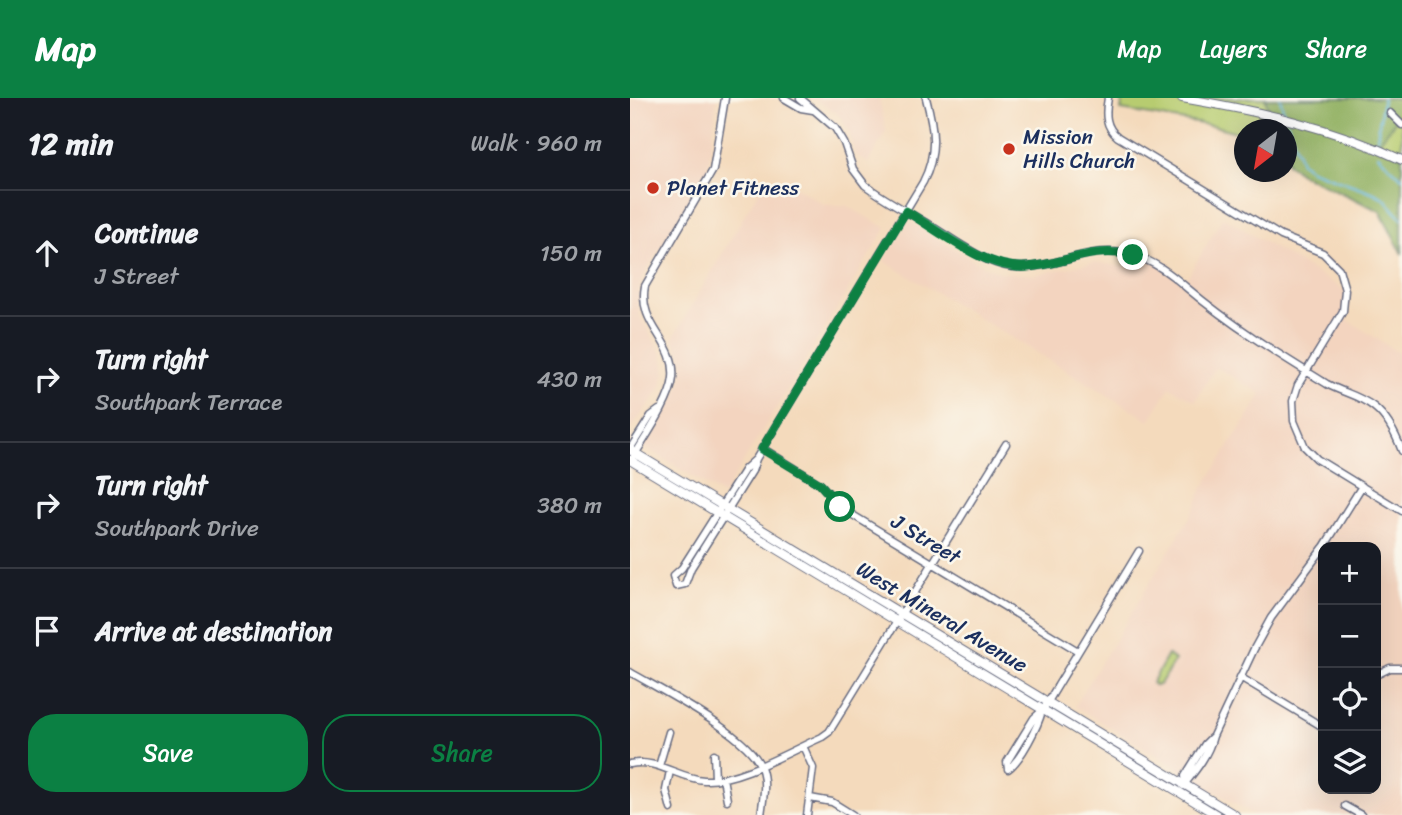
<!DOCTYPE html>
<html lang="en">
<head>
<meta charset="utf-8">
<style>
	:root { --surface:#171b24; --page:#20242c; --text:#f1f3f6; --muted:#9ea1a6; --line:#363941; --accent:#0b8043 }
	body { margin:0; font-family:Sriracha,sans-serif; background:var(--page); color:var(--text) }
	.controls { position:absolute; right:21px; bottom:21px; display:grid; overflow:hidden; border-radius:14px; box-shadow:0 7px 28px #0002 }
	.controls button { width:63px; height:63px; display:grid; place-items:center; padding:0; border:0; border-bottom:2px solid var(--line); background:var(--surface); color:var(--text); font:35px sans-serif }
	.compass { position:absolute; left:604px; top:21px; width:63px; height:63px; border-radius:50%; background:var(--surface); box-shadow:0 7px 28px #0002; rotate:211deg }
	.stop { position:absolute; width:21px; height:21px; margin:-16px; border:5px solid #0b8043; border-radius:50%; background:#fff }
	.stop.end { background:#0b8043; border-color:#fff; box-shadow:0 2px 7px #0008 }
	.list { margin:0; padding:0; list-style:none }
	h2 { display:flex; justify-content:space-between; align-items:center; height:91px; margin:0; padding:0 28px; font-size:30px }
	h2 small { font-size:23px; font-weight:400; color:var(--muted) }
	.list li { display:grid; grid-template-columns:46px 1fr auto; gap:21px; align-items:center; box-sizing:border-box; height:126px; padding:0 28px; border-top:2px solid var(--line) }
	.list b { display:block; font-size:26px; white-space:nowrap }
	.list p { margin:0; font-size:23px; white-space:nowrap; color:var(--muted) }
	.list em { font-size:23px; font-style:normal; color:var(--muted) }
	.actions { display:flex; gap:14px; padding:21px 28px }
	.actions a { flex:1; padding:16px 0; border:2px solid var(--accent); border-radius:28px; text-align:center; font-size:24px; color:var(--accent) }
	.actions .main { background:var(--accent); color:#fff }
	.icon { flex:none; width:38px; height:38px; fill:none; stroke:currentColor; stroke-width:2; stroke-linecap:round; stroke-linejoin:round }
	.map { position:relative; flex:none; width:772px; height:717px; overflow:hidden }
	header { display:flex; align-items:center; gap:42px; box-sizing:border-box; height:98px; padding:0 35px; background:var(--accent); color:#fff }
	header strong { font-size:33px }
	nav { display:flex; gap:38px; margin-inline-start:auto; font-size:24px }
	main { display:flex }
	aside { flex:1; background:var(--surface) }
	.map>svg:first-child { display:block }
	.built { fill:#f3d4bf; fill-rule:evenodd }
	.green { fill:#b7cc70; stroke:#697e67; stroke-width:2 }
	.forest { fill:#91b062; stroke:#567060; stroke-width:2 }
	.lines { fill:none; stroke-linecap:round; stroke-linejoin:round }
	.stream { stroke:#6ebee9; stroke-width:2 }
	.minor-casing { stroke:#676b7f; stroke-width:9 }
	.major-casing { stroke:#676b7f; stroke-width:10 }
	.minor { stroke:#fff; stroke-width:6 }
	.major { stroke:#fff; stroke-width:8 }
	.route { stroke:#0b8043; stroke-width:9 }
	.poi-dot { fill:#c8321e; stroke:#fbf7ec; stroke-width:2.5 }
	.labels { text-anchor:middle; stroke-width:5; stroke-linejoin:round; paint-order:stroke }
	.poi-label { font-size:21px; fill:#1b2f5e; stroke:#fbf7ec; text-anchor:start }
	.street-label { font-size:21px; fill:#1b2f5e; stroke:#fbf7ec }
</style>
</head>
<body>
<header>
<strong>Map</strong>
<nav><a>Map</a><a>Layers</a><a>Share</a></nav>
</header>
<main>
<aside>
<h2>12 min<small>Walk · 960 m</small></h2>
<ul class="list">
<li><svg class="icon" aria-label="ahead" viewBox="0 0 24 24"><path d="M12 20V5M6 11l6-6 6 6"/></svg><div><b>Continue</b><p>J Street</p></div><em>150 m</em></li>
<li><svg class="icon" aria-label="right" viewBox="0 0 24 24"><path d="M7 20v-9h11M14 6l5 5-5 5"/></svg><div><b>Turn right</b><p>Southpark Terrace</p></div><em>430 m</em></li>
<li><svg class="icon" aria-label="right" viewBox="0 0 24 24"><path d="M7 20v-9h11M14 6l5 5-5 5"/></svg><div><b>Turn right</b><p>Southpark Drive</p></div><em>380 m</em></li>
<li><svg class="icon" aria-label="arrive" viewBox="0 0 24 24"><path d="M6 21V4h12l-3 4 3 4H6"/></svg><div><b>Arrive at destination</b></div></li>
</ul>
<div class="actions"><a class="main">Save</a><a>Share</a></div>
</aside>
<div class="map">
<svg width="772" height="717" viewBox="0 0 772 717">
	<rect width="100%" height="100%" fill="#fbf7ec"/>
	<filter id="ink" filterUnits="userSpaceOnUse"><feTurbulence type="fractalNoise" baseFrequency=".0143" numOctaves="2"/><feDisplacementMap in="SourceGraphic" scale="14" xChannelSelector="R" yChannelSelector="G"/><feConvolveMatrix kernelMatrix="1 2 1 2 8 2 1 2 1" color-interpolation-filters="sRGB"/></filter>
	<filter id="wash" filterUnits="userSpaceOnUse"><feTurbulence type="fractalNoise" baseFrequency=".00686" numOctaves="4" result="noise"/><feDisplacementMap in="SourceGraphic" scale="28" xChannelSelector="R" yChannelSelector="G"/><feGaussianBlur stdDeviation="1.57" result="paint"/><feColorMatrix in="noise" values="0 0 0 0 0 0 0 0 0 0 0 0 0 0 0 0 0 1.4 0 .05"/><feComposite in="paint" operator="in"/></filter>
	<g filter="url(#wash)">
		<rect width="100%" height="100%" fill="#f4dabc"/>
		<path class="built" d="M5,0H87L78,70L15,175L9,189L8,207L10,219L32,256L35,274L30,291L0,332V8Z
			M183,0H249L256,33L238,65L226,57L219,34L209,17Z
			M156,83L193,106L217,108L256,130L93,397L15,349L45,299L52,282V260L43,240L131,89Z
			M593,119L721,196L716,221L769,255L772,260V713L769,717H624L445,608L564,412L573,390L632,296L586,269L565,303L540,289L519,322L254,163L276,127L280,124L353,168L373,175L405,177L465,164L494,169L498,152L525,161L556,182ZM693,449H746V691H693Z"/>
		<path class="green" d="M493,0H635L646,31L614,32V36L584,28L491,12Z
			M772,14V58L746,47Z
			M538,557L545,562L530,586L526,588L522,585Z"/>
		<path class="forest" d="M635,0H769L772,14L747,47L772,58V156L750,113L673,77L657,65L656,32L646,31Z"/>
		<g class="lines">
			<path class="stream" d="M650,0L655,19
				M657,24L671,64L681,72L742,94L754,100L772,121
				M747,41L753,0
				M748,57L772,80"/>
		</g>
	</g>
	<g filter="url(#ink)">
		<g class="lines">
			<g class="minor-casing">
				<path id="minor" d="M154,0L171,10L183,12
					M170,0L205,30L214,45L223,71L235,87C255,102 278,114 298,126C318,138 337,152 358,162C369,167 381,170 394,169C433,168 462,146 503,157C524,163 541,176 557,190C601,227 648,256 697,286C713,295 729,297 744,309C758,320 766,337 772,353
					M478,0C475,16 475,29 488,39L651,138L693,155L709,171L715,192L713,213L668,287L663,303L664,323L675,349L687,361L772,413
					M760,15L772,27
					M132,350L190,386L216,413L448,553
					M0,351L21,318L29,312
					M4,358C16,338 41,302 43,280C47,244 7,227 15,188L83,72L95,0
					M126,361L115,371L52,470L43,478L46,488L55,486L61,470L122,373L126,361L293,84C308,55 304,30 296,0
					M694,449L732,388
					M0,574C32,593 118,636 131,669C137,685 133,701 131,717
					M746,577L760,570H772
					M610,579L693,629
					M173,648L183,670L177,717
					M84,656L85,681
					M0,666C26,660 48,680 74,682C108,684 160,653 192,639L199,634L376,346
					M29,668L39,634
					M378,671L377,664L404,620L413,612L509,453
					M378,671C391,662 408,628 412,613
					M40,673L36,692L41,711
					M93,680L97,702
					M556,684L555,678L575,646L581,640
					M553,688C565,673 578,658 583,638L624,551L641,520L693,450
					M180,700L202,704L223,717
					M715,708L731,717"/>
			</g>
			<g class="major-casing">
				<path id="major" d="M552,0C628,13 702,29 772,62
					M0,352L605,717
					M0,362L587,717"/>
			</g>
			<use href="#minor" class="minor"/>
			<use href="#major" class="major"/>
		</g>
	</g>
	<g class="lines" filter="url(#ink)">
		<path class="route" d="M210,409L190,386L132,351L276,113C309,133 356,172 397,169C438,166 457,148 503,157"/>
	</g>
	<g class="poi-dot">
		<circle cx="379" cy="51" r="7"/>
		<circle cx="23" cy="90" r="7"/>
	</g>
	<g class="labels">
		<g class="poi-label">
			<text x="393" y="46">Mission<tspan x="393" dy="24">Hills Church</tspan></text>
			<text x="37" y="97">Planet Fitness</text>
		</g>
		<g class="street-label">
			<text transform="translate(296 441) rotate(31)" y="7">J Street</text>
			<text transform="translate(312 519) rotate(31)" y="7">West Mineral Avenue</text>
		</g>
	</g>
</svg>
<div class="controls">
<button>+</button>
<button>−</button>
<button><svg class="icon" aria-label="locate" viewBox="0 0 24 24"><circle cx="12" cy="12" r="6"/><path d="M12 2v4M12 18v4M2 12h4M18 12h4"/></svg></button>
<button><svg class="icon" aria-label="layers" viewBox="0 0 24 24"><path d="M12 4l9 5-9 5-9-5zM3 14l9 5 9-5"/></svg></button>
</div>
<svg class="compass" viewBox="-18 -18 36 36"><path d="M0-13l5 13h-10z" fill="#e53935"/><path d="M0 13l5-13h-10z" fill="#9ea1a6"/></svg>
<div class="stop" style="left:210px;top:409px"></div>
<div class="stop end" style="left:503px;top:157px"></div>
</div>
</main>
</body>
</html>
